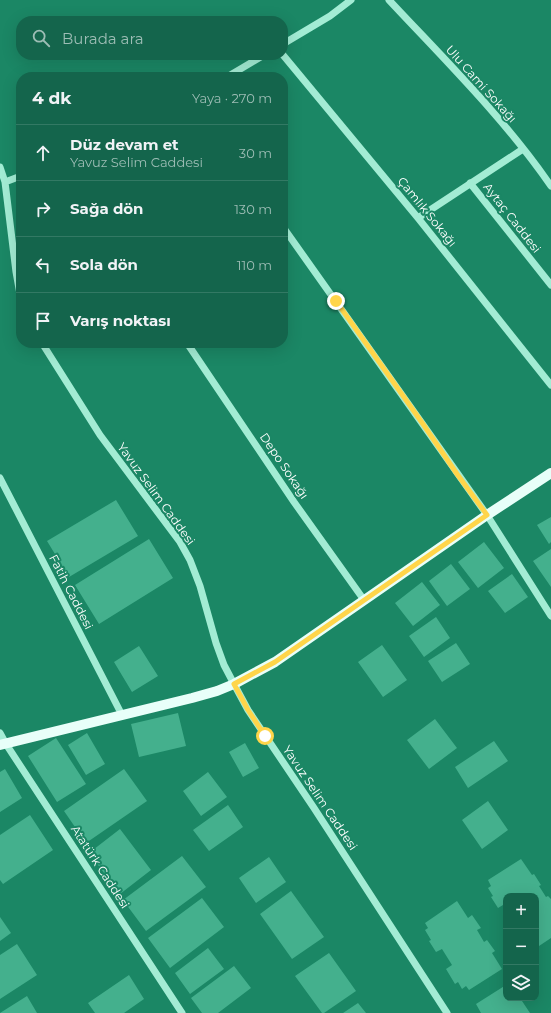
<!DOCTYPE html>
<html lang="tr">
<head>
<meta charset="utf-8">
<style>
	:root { --surface:#14654c; --page:#216e56; --text:#f1f3f6; --muted:#9dbdb5; --line:#337964 }
	body { margin:0; font-family:Montserrat,sans-serif; background:var(--page); color:var(--text) }
	.controls { position:absolute; right:12px; bottom:12px; display:grid; overflow:hidden; border-radius:8px; box-shadow:0 4px 16px #0002 }
	.controls button { width:36px; height:36px; display:grid; place-items:center; padding:0; border:0; border-bottom:1px solid var(--line); background:var(--surface); color:var(--text); font:20px sans-serif }
	.stop { position:absolute; width:12px; height:12px; margin:-9px; border:3px solid #ffd54a; border-radius:50%; background:#fff }
	.stop.end { background:#ffd54a; border-color:#fff; box-shadow:0 1px 4px #0008 }
	.list { margin:0; padding:0; list-style:none }
	h2 { display:flex; justify-content:space-between; align-items:center; height:52px; margin:0; padding:0 16px; font-size:17px }
	h2 small { font-size:13px; font-weight:400; color:var(--muted) }
	.list li { display:grid; grid-template-columns:26px 1fr auto; gap:12px; align-items:center; box-sizing:border-box; height:56px; padding:0 16px; border-top:1px solid var(--line) }
	.list b { display:block; font-size:15px; white-space:nowrap }
	.list p { margin:0; font-size:13px; white-space:nowrap; color:var(--muted) }
	.list em { font-size:13px; font-style:normal; color:var(--muted) }
	.icon { flex:none; width:22px; height:22px; fill:none; stroke:currentColor; stroke-width:2; stroke-linecap:round; stroke-linejoin:round }
	.map { position:relative; flex:none; width:551px; height:1013px; overflow:hidden }
	.search { position:absolute; background:var(--surface); box-shadow:0 4px 16px #0002; left:16px; top:16px; width:272px; height:44px; display:flex; align-items:center; gap:10px; box-sizing:border-box; padding:0 14px; border-radius:16px; color:var(--muted); font-size:15px }
	.panel { position:absolute; background:var(--surface); box-shadow:0 4px 16px #0002; left:16px; top:72px; width:272px; height:276px; border-radius:16px }
	.map>svg:first-child { display:block }
	.building { fill:#44b08d }
	.lines { fill:none; stroke-linecap:round; stroke-linejoin:round }
	.minor { stroke:#a3ecd4; stroke-width:7 }
	.major { stroke:#e8fff9; stroke-width:10 }
	.route { stroke:#ffd54a; stroke-width:5 }
	.labels { text-anchor:middle; stroke-width:4; stroke-linejoin:round; paint-order:stroke }
	.street-label { font-size:12px; fill:#fff; stroke:#1b8765 }
</style>
</head>
<body>
<div class="map">
<svg width="551" height="1013" viewBox="0 0 551 1013">
	<rect width="100%" height="100%" fill="#1b8765"/>
	<path class="building" d="M116,500L138,536L69,577L47,541Z
		M551,517V542L549,544L537,525Z
		M149,539L173,578L99,624L75,585Z
		M484,542L504,568L478,588L458,562Z
		M551,549V587L533,561Z
		M451,564L470,589L447,606L429,581Z
		M512,574L528,597L505,613L488,591Z
		M422,582L440,605L413,626L395,603Z
		M436,617L450,638L424,657L409,636Z
		M456,643L470,664L442,682L428,661Z
		M382,645L407,680L383,697L358,662Z
		M139,646L158,676L132,692L114,662Z
		M178,713L186,746L139,757L131,724Z
		M435,719L457,748L429,769L407,740Z
		M87,733L105,764L86,775L68,745Z
		M56,738L86,784L57,802L28,756Z
		M494,741L508,761L468,788L455,767Z
		M245,743L259,768L243,777L229,752Z
		M5,769L22,798L0,812V772Z
		M124,769L147,801L86,843L64,811Z
		M208,772L227,797L201,816L183,791Z
		M488,801L508,830L482,849L462,820Z
		M228,805L243,827L209,851L193,830Z
		M30,815L53,850L3,884L0,880V835Z
		M120,829L151,870L120,894L89,853Z
		M182,856L206,887L146,931L123,900Z
		M269,857L286,882L256,903L239,878Z
		M521,859L532,875L534,874L541,885L539,886L546,897L548,896L551,899V938L536,948V896H506V908L503,905L498,908L491,897L493,896L488,888L491,886L488,880Z
		M291,891L324,937L292,959L260,914Z
		M202,898L224,927L170,968L148,938Z
		M457,901L468,918L472,915L481,928L477,930L484,942L487,940L495,951L492,953L502,969L469,990L466,986L462,989L458,982L455,984L446,969L452,965L442,949L436,952L429,941L431,940L425,930L428,928L425,923Z
		M0,917L11,933L0,941Z
		M17,944L37,975L0,999V955Z
		M208,948L224,969L190,994L175,973Z
		M329,953L356,991L324,1013H322L295,976Z
		M234,966L251,988L218,1013H202L191,998Z
		M129,975L144,999L124,1013H95L88,1003Z
		M506,985V998H520L530,1013H481L476,1004Z
		M27,996L37,1013H0Z
		M358,1003L366,1013H343Z"/>
	<g class="lines">
		<path class="minor" d="M389,0C445,60 504,118 551,186
			M283,44L330,16L351,0
			M283,55L418,218L551,385
			M227,77L264,55
			M0,167L5,182L16,272L21,300
			M5,182L21,176
			M470,183L551,285
			M418,218L523,149
			M283,227L487,515L551,616
			M42,343L100,435L180,542L190,560L200,586L216,643L224,665L234,684L248,710L314,808L447,1013
			M187,343L294,502L364,600
			M0,478L122,715
			M0,733L6,744L182,1013"/>
		<path class="major" d="M0,745L192,698L217,691L234,684L275,662L487,515L551,473"/>
	</g>
	<g class="lines">
		<path class="route" d="M265,736L248,710L234,684L275,662L487,515L457,474L423,424L336,301"/>
	</g>
	<g class="labels">
		<g class="street-label">
			<text transform="translate(481 84) rotate(48)" y="4">Ulu Cami Sokağı</text>
			<text transform="translate(427 212) rotate(51)" y="4">Çamlık Sokağı</text>
			<text transform="translate(512 218) rotate(52)" y="4">Aytaç Caddesi</text>
			<text transform="translate(284 466) rotate(56)" y="4">Depo Sokağı</text>
			<text transform="translate(156 494) rotate(54)" y="4">Yavuz Selim Caddesi</text>
			<text transform="translate(71 592) rotate(63)" y="4">Fatih Caddesi</text>
			<text transform="translate(320 798) rotate(56)" y="4">Yavuz Selim Caddesi</text>
			<text transform="translate(100 867) rotate(57)" y="4">Atatürk Caddesi</text>
		</g>
	</g>
</svg>
<div class="controls">
<button>+</button>
<button>−</button>
<button><svg class="icon" aria-label="layers" viewBox="0 0 24 24"><path d="M12 4l9 5-9 5-9-5zM3 14l9 5 9-5"/></svg></button>
</div>
<div class="stop" style="left:265px;top:736px"></div>
<div class="stop end" style="left:336px;top:301px"></div>
<div class="search"><svg class="icon" aria-label="search" viewBox="0 0 24 24"><circle cx="10" cy="10" r="6"/><path d="M15 15l6 6"/></svg>Burada ara</div>
<section class="panel">
<h2>4 dk<small>Yaya · 270 m</small></h2>
<ul class="list">
<li><svg class="icon" aria-label="ahead" viewBox="0 0 24 24"><path d="M12 20V5M6 11l6-6 6 6"/></svg><div><b>Düz devam et</b><p>Yavuz Selim Caddesi</p></div><em>30 m</em></li>
<li><svg class="icon" aria-label="right" viewBox="0 0 24 24"><path d="M7 20v-9h11M14 6l5 5-5 5"/></svg><div><b>Sağa dön</b></div><em>130 m</em></li>
<li><svg class="icon" aria-label="left" viewBox="0 0 24 24"><path d="M17 20v-9H6M10 6l-5 5 5 5"/></svg><div><b>Sola dön</b></div><em>110 m</em></li>
<li><svg class="icon" aria-label="arrive" viewBox="0 0 24 24"><path d="M6 21V4h12l-3 4 3 4H6"/></svg><div><b>Varış noktası</b></div></li>
</ul>
</section>
</div>
</body>
</html>
